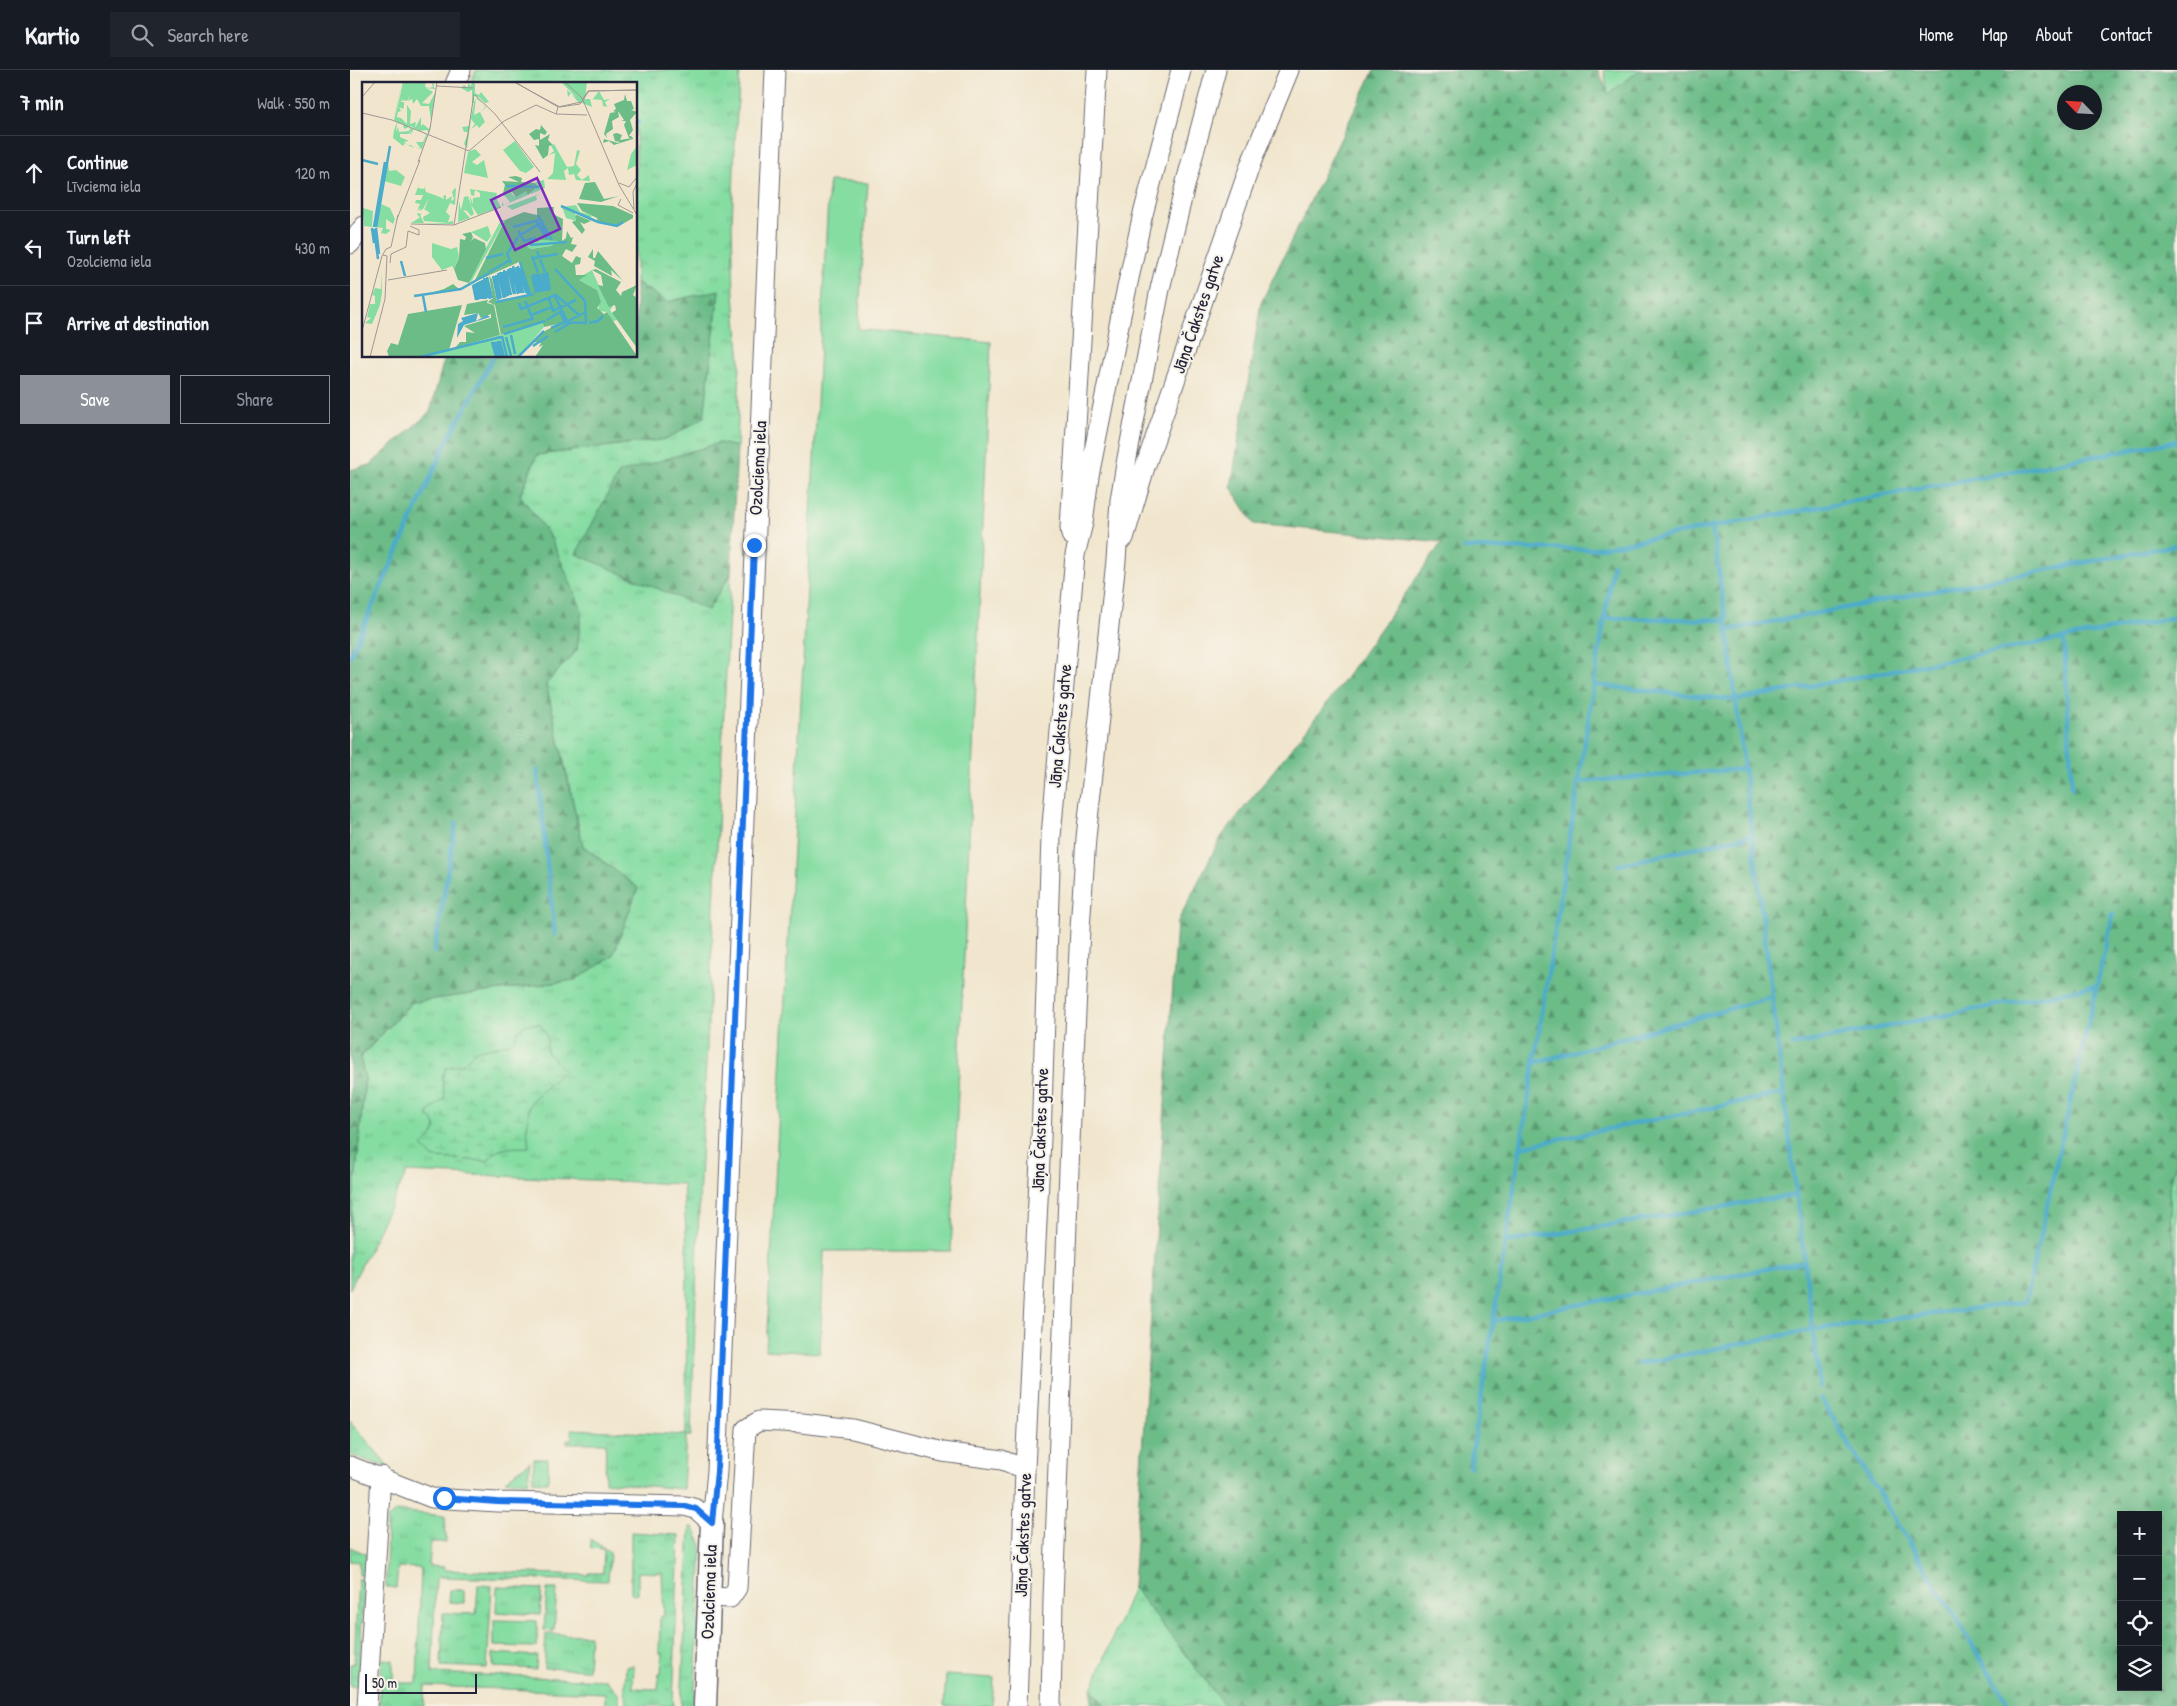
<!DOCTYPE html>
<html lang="en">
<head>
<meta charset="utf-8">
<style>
	:root { --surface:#171b24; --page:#20242c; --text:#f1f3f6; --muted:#9ea1a6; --line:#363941; --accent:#8c9099 }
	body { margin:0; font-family:"Patrick Hand",sans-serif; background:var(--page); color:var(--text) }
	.controls { position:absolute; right:15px; bottom:15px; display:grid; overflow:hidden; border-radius:0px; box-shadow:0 5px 20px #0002 }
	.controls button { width:45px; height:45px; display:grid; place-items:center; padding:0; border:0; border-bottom:1px solid var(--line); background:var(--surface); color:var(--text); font:25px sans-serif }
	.compass { position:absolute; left:1707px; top:15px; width:45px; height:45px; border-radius:50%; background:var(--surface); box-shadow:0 5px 20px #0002; rotate:295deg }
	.scale { position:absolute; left:15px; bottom:12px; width:112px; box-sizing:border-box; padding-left:5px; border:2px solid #22223b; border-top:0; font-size:14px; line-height:18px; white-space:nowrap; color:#22223b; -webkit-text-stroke:4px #f7f3e8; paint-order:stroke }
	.stop { position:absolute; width:15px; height:15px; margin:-11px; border:4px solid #1a73e8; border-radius:50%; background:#fff }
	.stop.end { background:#1a73e8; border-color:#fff; box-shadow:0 1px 5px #0008 }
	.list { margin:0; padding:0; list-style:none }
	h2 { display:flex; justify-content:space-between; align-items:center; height:65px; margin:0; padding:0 20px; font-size:21px }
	h2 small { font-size:16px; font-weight:400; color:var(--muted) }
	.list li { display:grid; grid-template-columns:32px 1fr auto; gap:15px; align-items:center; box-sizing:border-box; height:75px; padding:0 20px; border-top:1px solid var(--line) }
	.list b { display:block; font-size:19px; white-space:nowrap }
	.list p { margin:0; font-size:16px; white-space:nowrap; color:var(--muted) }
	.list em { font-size:16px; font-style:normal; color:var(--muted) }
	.actions { display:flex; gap:10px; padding:15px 20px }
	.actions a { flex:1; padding:11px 0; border:1px solid var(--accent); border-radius:0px; text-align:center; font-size:18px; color:var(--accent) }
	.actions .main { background:var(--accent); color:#fff }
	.icon { flex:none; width:28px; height:28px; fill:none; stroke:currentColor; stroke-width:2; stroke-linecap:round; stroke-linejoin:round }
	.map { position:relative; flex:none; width:1827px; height:1636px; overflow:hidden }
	header { display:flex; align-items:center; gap:30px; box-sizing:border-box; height:70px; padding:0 25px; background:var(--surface); border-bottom:1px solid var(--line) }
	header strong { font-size:24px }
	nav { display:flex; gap:28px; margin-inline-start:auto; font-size:18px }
	.search { width:350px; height:45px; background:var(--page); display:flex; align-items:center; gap:12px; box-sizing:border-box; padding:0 18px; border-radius:0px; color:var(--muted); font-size:19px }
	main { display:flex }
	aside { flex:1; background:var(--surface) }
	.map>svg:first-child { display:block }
	.grass { fill:url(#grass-tufts); stroke:#54806e }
	.forest { fill:url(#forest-firs); stroke:#476f62; fill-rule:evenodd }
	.wetland { fill:url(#wetland-marsh); stroke:#54806e }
	.garden { fill:#85dda2; stroke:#54806e }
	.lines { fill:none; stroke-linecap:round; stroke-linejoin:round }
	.stream { stroke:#4babca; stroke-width:4.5 }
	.minor-casing { stroke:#6a676e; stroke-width:21 }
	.tertiary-casing { stroke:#6a676e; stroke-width:25 }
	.minor { stroke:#fff; stroke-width:19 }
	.tertiary { stroke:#fff; stroke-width:22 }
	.route { stroke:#1a73e8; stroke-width:6 }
	.labels { text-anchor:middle; stroke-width:4; stroke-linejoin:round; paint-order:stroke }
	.street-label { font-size:18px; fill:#22223b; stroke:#f7f3e8 }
	.inset-river { fill:none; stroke:#4babca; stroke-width:2.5 }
	.inset-road { fill:none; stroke:#9e9893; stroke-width:1 }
	.view { fill:#7b2cbf; fill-opacity:0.15; stroke:#7b2cbf; stroke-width:2.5 }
	.inset-edge { fill:none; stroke:#22223b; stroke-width:2.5 }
</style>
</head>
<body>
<header>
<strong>Kartio</strong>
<div class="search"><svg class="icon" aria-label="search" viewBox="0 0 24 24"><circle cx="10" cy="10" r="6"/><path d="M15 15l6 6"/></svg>Search here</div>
<nav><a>Home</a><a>Map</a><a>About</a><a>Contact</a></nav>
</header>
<main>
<aside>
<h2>7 min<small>Walk · 550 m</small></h2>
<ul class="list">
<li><svg class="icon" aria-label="ahead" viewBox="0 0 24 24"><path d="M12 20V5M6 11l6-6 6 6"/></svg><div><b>Continue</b><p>Līvciema iela</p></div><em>120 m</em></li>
<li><svg class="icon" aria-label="left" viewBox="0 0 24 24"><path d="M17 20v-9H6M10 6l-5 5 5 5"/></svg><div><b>Turn left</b><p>Ozolciema iela</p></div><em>430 m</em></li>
<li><svg class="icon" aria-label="arrive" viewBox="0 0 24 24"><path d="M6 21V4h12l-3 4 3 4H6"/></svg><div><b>Arrive at destination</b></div></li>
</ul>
<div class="actions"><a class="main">Save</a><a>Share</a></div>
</aside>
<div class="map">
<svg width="1827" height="1636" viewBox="0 0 1827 1636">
	<defs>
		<pattern id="grass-tufts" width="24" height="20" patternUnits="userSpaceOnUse" patternTransform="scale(1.25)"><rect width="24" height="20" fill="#85dda2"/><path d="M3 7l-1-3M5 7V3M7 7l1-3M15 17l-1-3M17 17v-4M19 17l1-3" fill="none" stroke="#73bd8c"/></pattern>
		<pattern id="forest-firs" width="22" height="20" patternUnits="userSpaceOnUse" patternTransform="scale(1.25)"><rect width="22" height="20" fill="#6cbc88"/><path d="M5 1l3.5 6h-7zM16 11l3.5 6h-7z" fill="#589870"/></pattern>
		<pattern id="wetland-marsh" width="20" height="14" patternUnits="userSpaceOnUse" patternTransform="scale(1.25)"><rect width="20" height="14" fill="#85dda2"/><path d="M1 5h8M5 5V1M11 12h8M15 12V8" fill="none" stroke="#73bd8c"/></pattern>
	</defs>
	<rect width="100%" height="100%" fill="#f7f3e8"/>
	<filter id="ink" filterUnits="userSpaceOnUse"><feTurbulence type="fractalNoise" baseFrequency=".02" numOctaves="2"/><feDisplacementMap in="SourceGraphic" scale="10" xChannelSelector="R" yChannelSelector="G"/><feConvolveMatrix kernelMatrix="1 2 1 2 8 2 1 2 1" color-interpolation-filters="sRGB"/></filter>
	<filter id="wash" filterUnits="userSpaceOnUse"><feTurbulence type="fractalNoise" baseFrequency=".0096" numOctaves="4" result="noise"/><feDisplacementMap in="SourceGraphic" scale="20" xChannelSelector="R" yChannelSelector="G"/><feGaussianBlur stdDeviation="1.12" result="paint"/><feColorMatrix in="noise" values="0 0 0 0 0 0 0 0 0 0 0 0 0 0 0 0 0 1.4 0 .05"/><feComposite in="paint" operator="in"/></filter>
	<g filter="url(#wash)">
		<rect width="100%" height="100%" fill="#f1e6cd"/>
		<path class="grass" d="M126,0H390L385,71L382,155L384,225L390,292L387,377L369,373L358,540L381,503L350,1111L341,1366H336L333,1419L255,1412L256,1373H217V1370H221L223,1367L221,1359L336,1365L337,1178L333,1114L57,1102L0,1219V1165L15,1008L10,988L62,932L225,910L288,818L233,776L196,613L227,580L201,468L170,426L187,385L317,369L354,347L369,221L317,232L286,212V14H120Z
			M1827,1085V1208L1819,1121Z
			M0,1351L40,1398L0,1385Z
			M184,1389H198V1412L183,1411Z
			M180,1391L178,1412L155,1410L180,1392Z
			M46,1441L95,1446L96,1472H81L79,1496L94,1497V1500L239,1505V1503H253L254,1479L241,1478L240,1469L260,1482L258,1511L88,1507L86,1509L82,1603L256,1610L269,1625V1636H255V1623L75,1616L74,1636H29L32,1589L43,1590V1613H67L71,1498L48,1497L46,1518L36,1517L37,1449Z
			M340,1457H343L352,1475L344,1636H331Z
			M281,1462L329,1465L323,1636H277L275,1619L276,1596H284L283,1618L308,1619L309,1604H311L312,1583H309L310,1547L314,1546L312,1503L288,1502V1524H281Z
			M0,1477L16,1484V1503L14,1506L9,1505V1492L0,1491Z
			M8,1509H13L14,1511L8,1617L0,1616V1594H4Z
			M128,1515L142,1516L137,1598L91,1596L93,1543L126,1544Z
			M147,1517L192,1519L190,1545L146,1542Z
			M783,1517L875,1636H755L742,1619Z
			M197,1519H207L204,1561L194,1560Z
			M100,1520H114V1533L99,1532Z
			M196,1564L240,1565L238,1600L194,1598Z
			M143,1583L187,1586L186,1599L143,1597Z"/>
		<path class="forest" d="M1024,0H1248L1258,23L1290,0H1827V1085L1819,1121L1827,1208V1636H875L783,1517L827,853L871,767L982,627L1092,472L904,454L881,417L911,233ZM1714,22H1744V52H1714ZM1771,1445H1808V1617H1771Z
			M286,212L317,232L369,220L354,347L317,369L187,385L170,425L201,468L232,540L227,580L196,614L233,776L288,818L263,886L225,910L62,932L10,987L15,1008L0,1165V400L20,395L80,342L95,286H286Z
			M369,373L387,377L381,503L358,540L226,484L269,403Z
			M742,1619L755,1636H741Z"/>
		<path class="wetland" d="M178,954H190L197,966V984L202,987L214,1001L182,1030L179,1037L177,1060L179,1077C163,1078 146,1075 138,1091L85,1088L80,1085L72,1076L83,1065L86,1058L82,1049L77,1047L80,1040L95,1028L92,1008L96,998L113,994L121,985L129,980L160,973L165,969L169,959Z"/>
		<path class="garden" d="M1254,0H1290L1258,24Z
			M479,111L518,113L508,259L641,272L601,1181H474L470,1283L416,1280Z
			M144,1550L187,1551V1577L144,1576Z
			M596,1605L644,1608L642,1636H594Z"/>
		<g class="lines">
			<path class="stream" d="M286,54L288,52
				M1362,457L1827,371
				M1114,478L1243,479L1362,457L1376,550L1470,1318
				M1254,548L1376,550
				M1378,560L1827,475
				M1714,568L1722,718
				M0,586L96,373L144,286
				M1244,615L1386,630L1827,547
				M187,700L205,865
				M1228,712L1395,699
				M1268,795L1403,765
				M84,882L106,753
				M1442,975L1746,916
				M1184,993L1422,927
				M1171,1077L1434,1023
				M1156,1172L1446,1125
				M1143,1251L1448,1193H1455
				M1288,1294L1460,1260L1675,1232L1763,844
				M1471,1329L1660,1636
				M1120,1397L1263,494"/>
		</g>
	</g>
	<g filter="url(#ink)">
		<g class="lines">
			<g class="minor-casing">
				<path id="minor" d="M105,14L111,0
					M0,174L14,156
					M721,465L720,458L747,0
					M774,468L795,397L901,93L939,0
					M0,1396L82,1428L147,1432L335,1436L346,1439L362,1453
					M362,1453L367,1401L425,0
					M359,1527L380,1528L387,1518L396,1359L409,1351L452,1353L503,1359L593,1382L652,1390L675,1399
					M17,1636L31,1406
					M667,1636L675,1399L691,1069L701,767L725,485L733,453L739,406L770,250L792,148L831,0
					M701,1636L703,1529L721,1046L730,859L736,768L766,491L770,430L777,388L810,219L836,112L866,0"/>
			</g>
			<g class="tertiary-casing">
				<path id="tertiary" d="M355,1636L362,1453"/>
			</g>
			<use href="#minor" class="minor"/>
			<use href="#tertiary" class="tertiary"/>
		</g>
	</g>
	<g class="lines" filter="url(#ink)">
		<path class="route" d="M94,1428L147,1432L335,1436L346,1439L362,1453L367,1401L404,475"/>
	</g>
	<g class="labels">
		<g class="street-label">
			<text transform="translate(848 244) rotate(-71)" y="6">Jāņa Čakstes gatve</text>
			<text transform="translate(408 398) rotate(-87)" y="6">Ozolciema iela</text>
			<text transform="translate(710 656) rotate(-85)" y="6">Jāņa Čakstes gatve</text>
			<text transform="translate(690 1060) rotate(-88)" y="6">Jāņa Čakstes gatve</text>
			<text transform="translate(673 1465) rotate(-88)" y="6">Jāņa Čakstes gatve</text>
			<text transform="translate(359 1522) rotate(-88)" y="6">Ozolciema iela</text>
		</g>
	</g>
	<g transform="translate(12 12)">
		<rect width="275" height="275" fill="#f1e6cd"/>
		<path d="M40,0L33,38L41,0H64L63,5L67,6L71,5L70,2L71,0L72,4V6H70H74L73,7L64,6L71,10L60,21L67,22L74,9L69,39L67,24H59L55,17L51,22L50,17L46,19L48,13L45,19L38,17L42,19H40L38,20H42V24L41,27L37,25L39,29L36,30L34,39L35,35L39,36L45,42V23L49,29L48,42L54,40L53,46L59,35V44L61,42L67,47L69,40L67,52L65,48L57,49L50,45V44L42,47L41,42L35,41L34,50L36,45L37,50L47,49L48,46L52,47L48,53L49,48L47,52H38V55L47,59L42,60L46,63H49L59,67L54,60H61L64,53L61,51L65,53L60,67L49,63L52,66L44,62L43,61L41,64L31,56L32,49L30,54L35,40L32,38ZM110,0L113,2V11L117,13L119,10L127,20L123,21L117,15L112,14V20L115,15L124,26L118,30L124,25L114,16L112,33L118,30L123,40L117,46L115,43L109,47L113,42L109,37L105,66L102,62L106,50H102L100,45L107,44L112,21H110V8L106,10L99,6L102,3L106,6V1L109,4ZM199,0H225L223,17H231L237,9L242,18L248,17L243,20L245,25L241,24L240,18L228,17L230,25L215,19L209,11L206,15L205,8L215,16ZM26,81L27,89L34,88L43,95L39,104L22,99ZM182,98L183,106L169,112L167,109L166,113L140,124V120L142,123L148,120L140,111L148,109L152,114L165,107L169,110L176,104L173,100ZM57,102L56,106L62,107V104L64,110L81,116L77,115L82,117L81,114L84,113V118L90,114L89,119L92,117L90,110L92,107L94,106L93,123L88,121L84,130L88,134L86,140L91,139V142L49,141L57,136L58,135L56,134L55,131L60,132L58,133L62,141H86L62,139L61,135L68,131L62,127L63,126L67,116L61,127L57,129L64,111L59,125L55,129L58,122L53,121L54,118H59L61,113H53ZM108,107L135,111L134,116L139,125L116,133L109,123L108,113L111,123L110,115L111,121V116L118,115V111L113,108L112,114L109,113ZM106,114L112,132L109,134L105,129L101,128L108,136L96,140L97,119L99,128L102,115ZM0,118L1,126L11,129L10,145L2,144ZM16,121L18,126L19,122L28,126L33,137L31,142L24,137V147L29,148L24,152L19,151L21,146L13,145ZM139,138H143L108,202L110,192ZM126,144L129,154L125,160L109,150ZM180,158L189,157L199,159L189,164L169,167L163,164ZM70,161L89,167L95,165L97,175L92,187L90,184L80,188L70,175ZM19,188L20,210L18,223L10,242L3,241L9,236L5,235L8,222H13V214L10,213L13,206L19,207ZM230,188L244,220L251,224L248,228L255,238L251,239L245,230L237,229L235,208L217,198L216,196Z" fill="#85dda2"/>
		<path d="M263,12L265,19H269L272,27L269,28L275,30L268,38L271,48L267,54H269L271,56V57L252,63L247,59L241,61L242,57L256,61L258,60L253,59L251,52L255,51L260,53L258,58L270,56H267L262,43L264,39H259L262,38L256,29L257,35L250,39L251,47L244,52L245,56L242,52L248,31L254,30L251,29L254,27L252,22L262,18ZM179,43L185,50L183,53L178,51V58L188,52L186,58L191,63L187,64L186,73L181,77L173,63L177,64V57L172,58L167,52L174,47L178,48ZM154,94L160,96L159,100L173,101L176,104L166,113L164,109L154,115L150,110L141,111L143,103L140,99L157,100L146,95ZM233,100L242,117L257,114L239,120L217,117L223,101ZM215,121L251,124L271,133V136L257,144L236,140L235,136L220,129ZM192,125L191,132L201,137L200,159L204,156L205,149L209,156L211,155L209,162L215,163L210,170L204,167L200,174L210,181L214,174L219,176L218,182L213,183L214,193H225L217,198L235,208L239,220L235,226L242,232L245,230L275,274L173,275L181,263L177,265L179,261L173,260L168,264L181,250L196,242L182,245L180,241L139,253L133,223L126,220L131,216L127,194L130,197L135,220L167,213L157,180L112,200L143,138L162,130L175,133V126ZM180,158L197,159L189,164L169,167L164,164ZM215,133L229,139L222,142L218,140L223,148L220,152L210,140L214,138L212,134ZM109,150L111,155L109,159L112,156L123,161L124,167L107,201L96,198L92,187L97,176L98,157L103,158L104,155L100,152ZM231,167V176H233L236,169L261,199L249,188L250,194L232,184L233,179L226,175ZM234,187L259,200L254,208L259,214L260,210L275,203L271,213L275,216V266L250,231L254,228L253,223L247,225L244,220L236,203L241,204L239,193L230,188ZM91,202L97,207L62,213L82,207ZM126,218L125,221L132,223L138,253L93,266L98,260H104V250L113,251L102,244L129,236V232L119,236L116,231L102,233L105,222ZM100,223L87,268L61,275H27L25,269L29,261L36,263L46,232Z" fill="#6cbc88" fill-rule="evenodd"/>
		<path d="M181,241L182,245L156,275H61Z" fill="#85dda2"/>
		<path d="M153,59L172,85L164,91L158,89L141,68Z" fill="#85dda2"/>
		<path d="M113,67L119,73L110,80L115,83L122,78L126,96L102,91L106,70Z" fill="#85dda2"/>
		<path d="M192,62L205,85L212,84L215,68L218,69L214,82L219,88L215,93L220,98L227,93L228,99L214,98L212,92L207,93L206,86L202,89L204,98L185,97L191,91L193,71L187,73L192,69L189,64ZM275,64V83L265,88L269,72ZM178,112L174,114L175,118L150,128L145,124ZM214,123L218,130L230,133L228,138L213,130L214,139L204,136L200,125Z" fill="#85dda2"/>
		<path d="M116,231L114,239L125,233L128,235L102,243L95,256L96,242L101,239L99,236Z" fill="#4babca"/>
		<path class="inset-river" d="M0,78L16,82M144,104L177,105M199,124L236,140L255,144L261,140M174,139L185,157M180,141L190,158M177,142L187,156M12,145L23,80M14,145L28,64M151,145L177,138M10,146L12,161M14,146L17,172M12,147L16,177M156,149L162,159L174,156M157,154L180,140L176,133M168,163L205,160M175,169L183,190M170,174L176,191M124,176L141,172M172,176L196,172M39,179L43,194M158,180L168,212M149,181L145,172L156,155M151,184L158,211M156,184L161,211M154,185L160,211M148,186L153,212M150,186L156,212M158,186L164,211M146,187L152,212M193,187L223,219L224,240M142,188L147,213M144,189L149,213M161,189L166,213M127,190L148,178M138,190L144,215M140,190L146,214M185,190L188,208M136,191L142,216M181,191L184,209M183,191L186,209M172,192L176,210M174,192L178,210M176,192L180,210M178,192L182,209M134,193L139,216M170,193L174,211M131,194L136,218M132,194L138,217M125,195L130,216M122,196L126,216M123,196L128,217M120,198L124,217M118,199L122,217M116,200L120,217M114,201L118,217M112,202L116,218M111,203L114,218M192,212L206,241M52,214L99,207L127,191M61,214L64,230M163,219L171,238M134,220L172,212M157,221L159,227L194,213L217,233M190,225L191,229L214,218M169,233L190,225L186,215M185,238L198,230L203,240L225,241M206,239L222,231M227,241L236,239L241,234M141,245L170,237M189,246L203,240M193,250L208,241M142,252L183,239M149,253L153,272M140,254L145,275M144,255L149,274M136,259L140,275M138,259L142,275M130,260L134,275M132,260L136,275M134,260L138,275M171,264L186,254M58,275L139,255M156,275L182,249"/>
		<path class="inset-road" d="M152,0L198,25L218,22L227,9L275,8M153,0L196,25M203,0L220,16L257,103L275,133M75,4L111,6M113,13L133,32L178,90M0,15L13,0M220,18L226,9L275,8M0,31L30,38L107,69L142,39L174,23L194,32M194,32L225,33M194,32L196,25L219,20M56,80L68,47L75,0M257,101L267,105L275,95M259,117L256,123L271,131M272,127L271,110L275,101M35,137L58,78M49,142L92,143M92,143L112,12M92,143L139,125M20,174L24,167L29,165L36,133M28,181L29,172L44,165L46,149L57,153V148L48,144M26,198L85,188M0,249L20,174M8,275L23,217L25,174L21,173"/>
		<path class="view" d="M175,96L198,147L153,168L129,118Z"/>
		<rect width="275" height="275" class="inset-edge"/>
	</g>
</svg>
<div class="controls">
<button>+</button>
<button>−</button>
<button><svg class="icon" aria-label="locate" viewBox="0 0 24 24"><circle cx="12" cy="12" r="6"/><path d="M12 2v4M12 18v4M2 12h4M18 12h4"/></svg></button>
<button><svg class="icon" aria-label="layers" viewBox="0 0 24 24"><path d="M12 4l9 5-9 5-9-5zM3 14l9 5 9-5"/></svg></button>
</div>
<svg class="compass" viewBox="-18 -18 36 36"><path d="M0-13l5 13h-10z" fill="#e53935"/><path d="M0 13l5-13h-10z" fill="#9ea1a6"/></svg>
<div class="scale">50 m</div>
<div class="stop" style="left:94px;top:1428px"></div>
<div class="stop end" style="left:404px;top:475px"></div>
</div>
</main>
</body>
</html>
